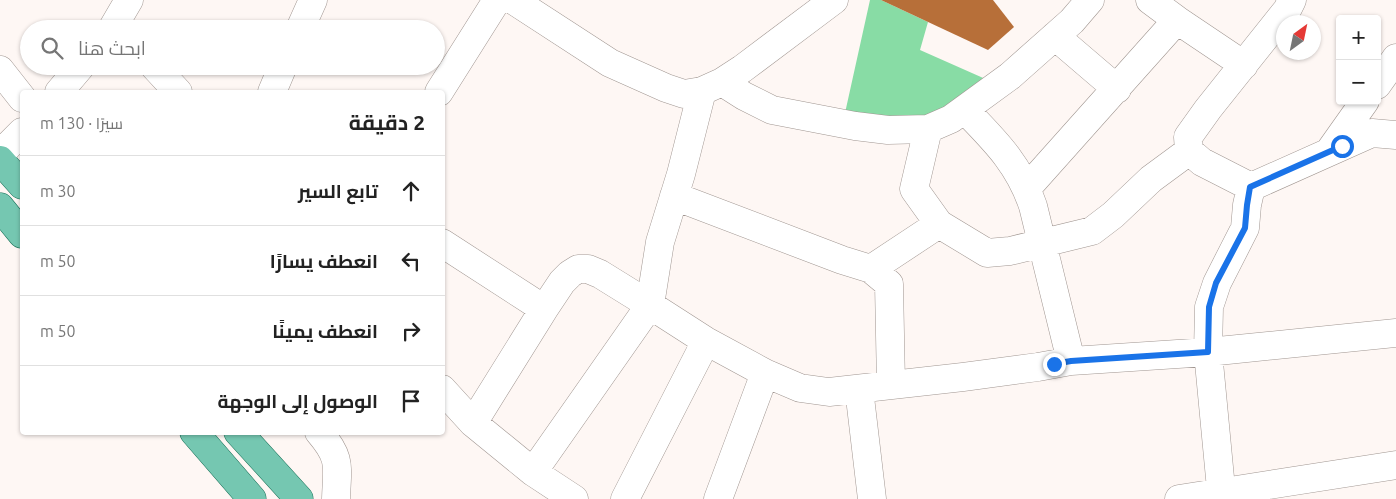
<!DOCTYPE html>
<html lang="ar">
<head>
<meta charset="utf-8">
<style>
	:root { --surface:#fff; --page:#f2f2f2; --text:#222; --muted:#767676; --line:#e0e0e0 }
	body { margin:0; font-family:Ubuntu,Cairo,sans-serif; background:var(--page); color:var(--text); direction:rtl }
	.controls { position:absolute; right:15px; top:15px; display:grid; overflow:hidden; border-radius:5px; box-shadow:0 1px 4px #0004 }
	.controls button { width:45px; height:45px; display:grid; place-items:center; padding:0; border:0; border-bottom:1px solid var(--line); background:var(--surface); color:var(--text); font:25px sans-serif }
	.compass { position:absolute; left:1276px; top:15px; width:45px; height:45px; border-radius:50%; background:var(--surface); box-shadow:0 1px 4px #0004; rotate:33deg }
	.stop { position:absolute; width:15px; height:15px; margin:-11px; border:4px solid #1a73e8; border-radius:50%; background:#fff }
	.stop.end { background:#1a73e8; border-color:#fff; box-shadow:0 1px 5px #0008 }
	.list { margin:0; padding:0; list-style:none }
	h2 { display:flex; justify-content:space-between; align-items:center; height:65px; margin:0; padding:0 20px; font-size:21px }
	h2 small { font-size:16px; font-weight:400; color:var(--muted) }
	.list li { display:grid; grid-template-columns:32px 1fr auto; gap:15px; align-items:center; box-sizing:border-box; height:70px; padding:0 20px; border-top:1px solid var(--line) }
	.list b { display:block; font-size:19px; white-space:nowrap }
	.list em { font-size:16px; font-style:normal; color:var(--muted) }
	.icon { flex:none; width:28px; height:28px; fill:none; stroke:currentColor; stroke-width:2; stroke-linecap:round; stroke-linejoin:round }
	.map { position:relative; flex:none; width:1396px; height:499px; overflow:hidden; direction:ltr }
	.search { position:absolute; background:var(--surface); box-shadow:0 1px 4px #0004; left:20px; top:20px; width:425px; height:55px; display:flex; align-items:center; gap:12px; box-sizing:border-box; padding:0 18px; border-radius:28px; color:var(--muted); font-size:19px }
	.panel { position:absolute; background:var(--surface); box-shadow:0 1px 4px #0004; left:20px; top:90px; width:425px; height:345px; border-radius:5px; direction:rtl }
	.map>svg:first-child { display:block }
	.green { fill:#88dca5 }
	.building { fill:#b76f39 }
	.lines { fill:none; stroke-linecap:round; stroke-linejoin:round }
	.minor-casing { stroke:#a09691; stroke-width:29 }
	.major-casing { stroke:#186f57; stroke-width:29 }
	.minor { stroke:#fff; stroke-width:28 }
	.major { stroke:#75c7b1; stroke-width:28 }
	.route { stroke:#1a73e8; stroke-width:6 }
</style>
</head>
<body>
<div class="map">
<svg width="1396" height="499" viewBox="0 0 1396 499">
	<rect width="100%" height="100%" fill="#fef7f4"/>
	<path class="green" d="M870,0H881L928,22L920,50L990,81L944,114L915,120L845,113Z"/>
	<path class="building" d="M881,0H993L1014,27L988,50Z"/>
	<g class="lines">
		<g class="minor-casing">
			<path id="minor" d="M513,0L610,63L666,88L684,94L702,91L722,82L742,69L834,0
				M1150,0L1177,20L1244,65
				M112,29L129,0
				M300,29L313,0
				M1055,36L1117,89
				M154,66L178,92
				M0,70L22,98
				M722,82L744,96L772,110L855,126L888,130L928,129L951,119L1010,76L1072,21L1090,0
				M1377,85L1396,58
				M702,91L681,174L660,242L650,305L706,341L765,373L800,388L829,392L963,377L1038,367L1071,361L1208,352L1396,333
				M59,92L81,66
				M272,92L283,66
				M439,92L497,0
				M965,110C995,141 1019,164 1033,206L1071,361
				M928,129L914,189L939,224L987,253L1010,251L1092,231L1113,215L1151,179L1189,151
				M1331,149L1365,101
				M0,154L22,132
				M1251,187L1372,133L1396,135
				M1027,188L1177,20
				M674,196L842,260L871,269L889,284L891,385
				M442,243L544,309
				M871,269L939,224
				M442,389L473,423L533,472L574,499
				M859,389L872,499
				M473,423L544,309L562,282L570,274L578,269H588L600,274L650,305L533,472
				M319,432C342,459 337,466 336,499
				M625,499L706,341
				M718,499L765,373
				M1179,499L1396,465
				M1222,499L1208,352L1209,307L1217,283L1245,228L1247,205L1251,187L1202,162L1189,151L1188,137L1208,109L1287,10L1292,0"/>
		</g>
		<g class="major-casing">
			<path id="major" d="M0,160L22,185
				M0,207L22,234
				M194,432L252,499
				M238,432L299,499"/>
		</g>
		<use href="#minor" class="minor"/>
		<use href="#major" class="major"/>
	</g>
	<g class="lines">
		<path class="route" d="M1054,364L1071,361L1208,352L1209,307L1216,283L1245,228L1247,205L1250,187L1342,146"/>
	</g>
</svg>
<div class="controls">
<button>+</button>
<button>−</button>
</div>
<svg class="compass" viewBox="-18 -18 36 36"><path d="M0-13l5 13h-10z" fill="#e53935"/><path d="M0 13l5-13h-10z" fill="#767676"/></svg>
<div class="stop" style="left:1342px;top:146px"></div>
<div class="stop end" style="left:1054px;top:364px"></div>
<div class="search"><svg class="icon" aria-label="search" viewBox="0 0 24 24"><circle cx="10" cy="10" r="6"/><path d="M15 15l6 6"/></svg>ابحث هنا</div>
<section class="panel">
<h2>2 دقيقة<small>سيرًا · 130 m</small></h2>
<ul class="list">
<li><svg class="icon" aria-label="ahead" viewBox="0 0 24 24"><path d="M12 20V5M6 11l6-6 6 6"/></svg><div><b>تابع السير</b></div><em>30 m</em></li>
<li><svg class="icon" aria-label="left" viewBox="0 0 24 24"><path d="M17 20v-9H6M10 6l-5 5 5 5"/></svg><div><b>انعطف يسارًا</b></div><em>50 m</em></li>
<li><svg class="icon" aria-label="right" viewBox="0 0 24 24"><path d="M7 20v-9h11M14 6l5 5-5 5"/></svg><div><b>انعطف يمينًا</b></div><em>50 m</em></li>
<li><svg class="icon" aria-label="arrive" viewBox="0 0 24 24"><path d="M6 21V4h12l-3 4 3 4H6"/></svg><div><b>الوصول إلى الوجهة</b></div></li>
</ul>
</section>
</div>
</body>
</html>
